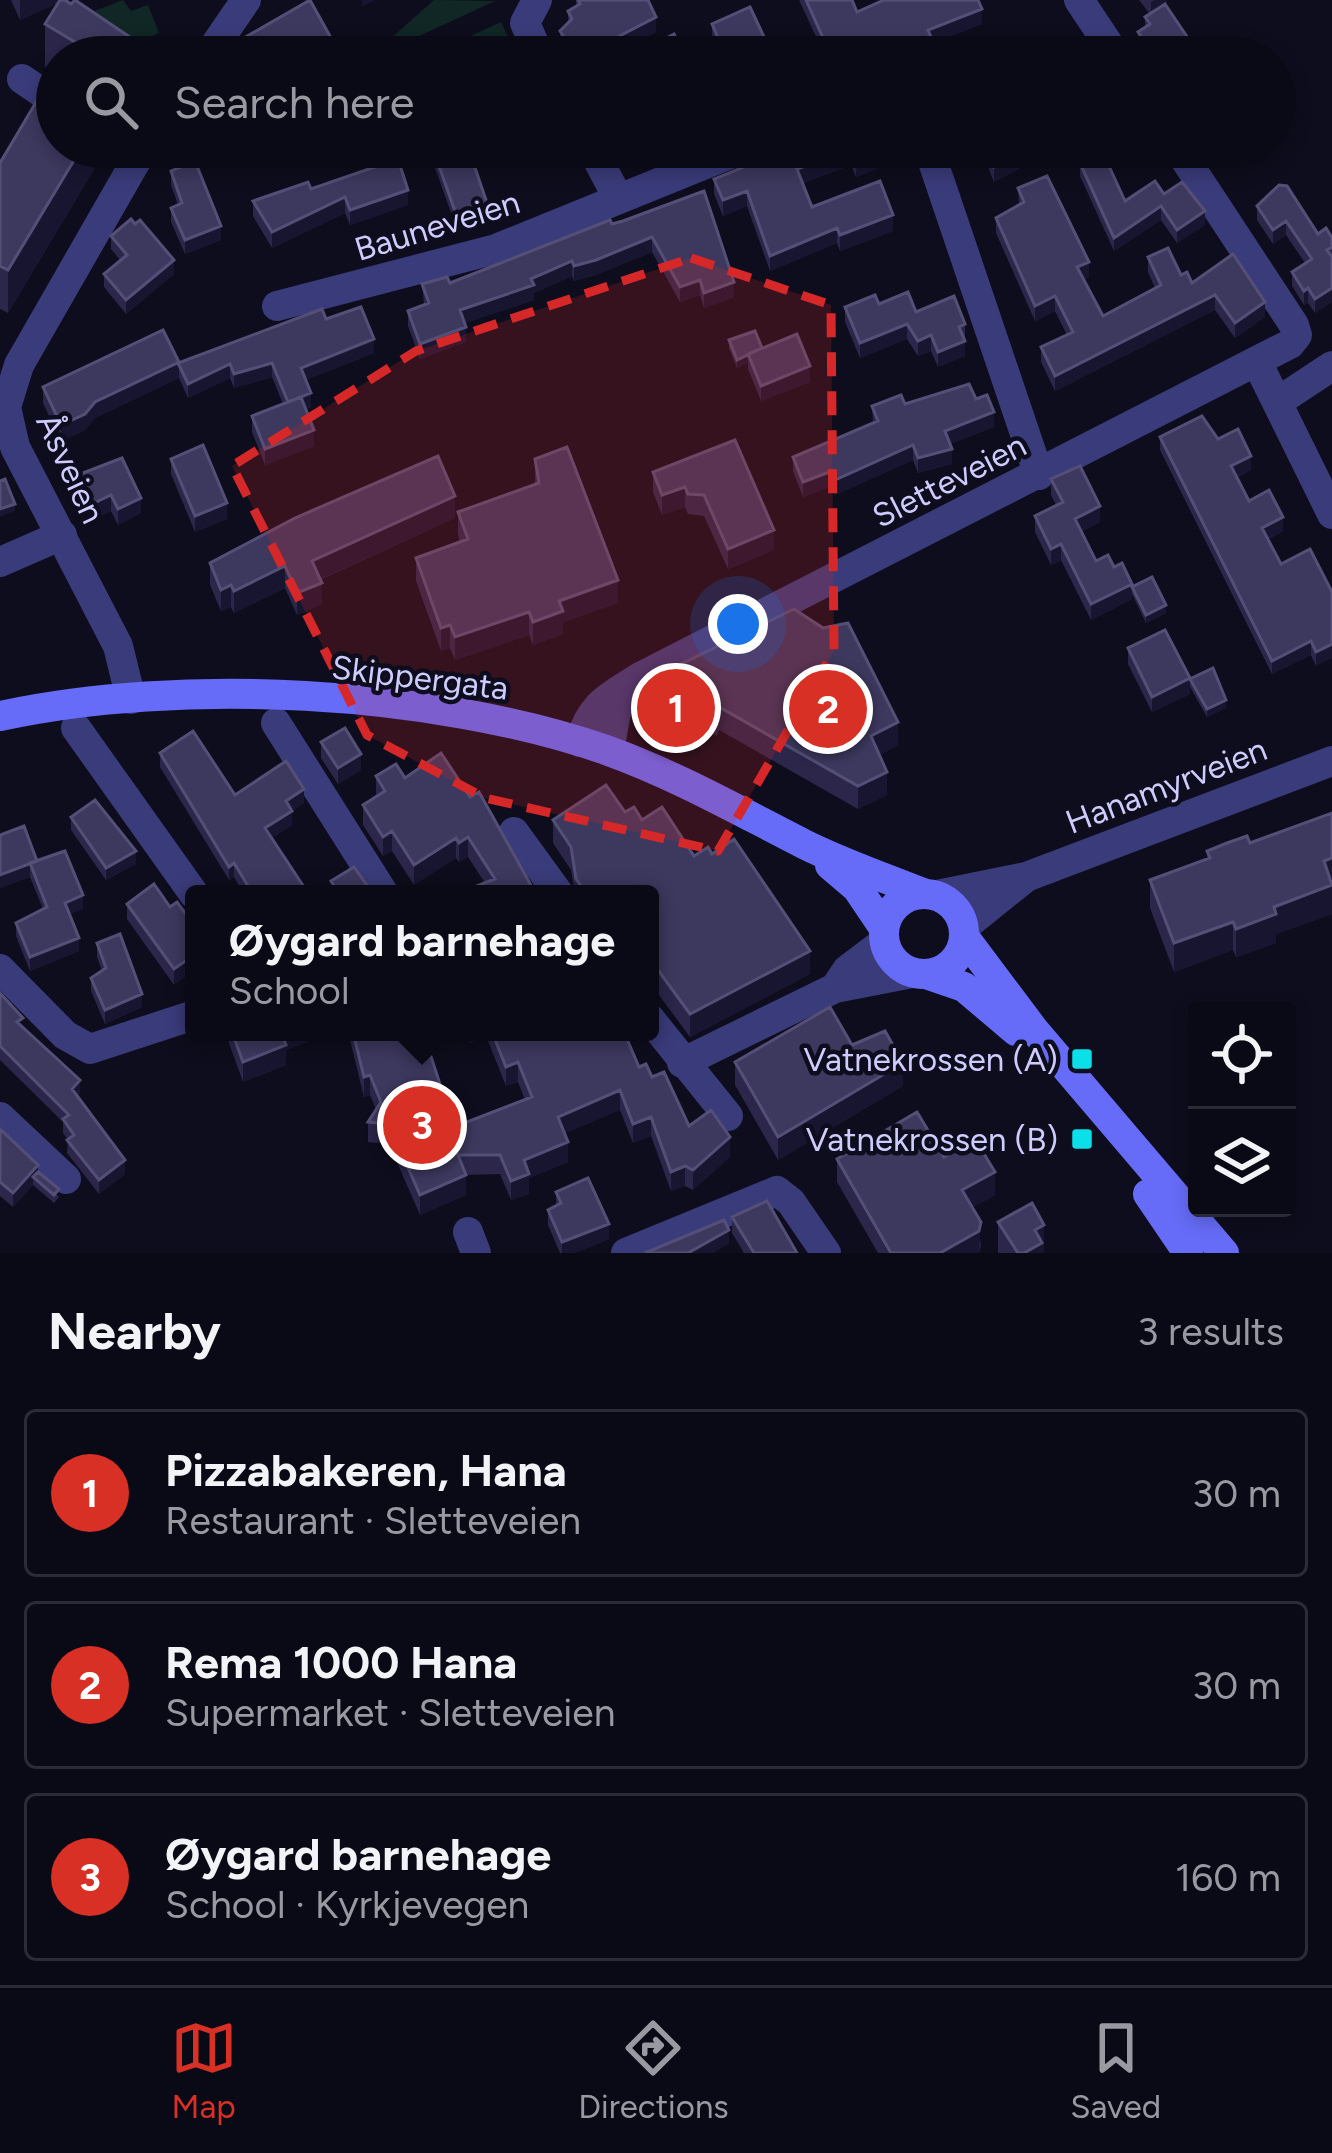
<!DOCTYPE html>
<html lang="en">
<head>
<meta charset="utf-8">
<style>
	:root { --surface:#0a0a16; --page:#13131f; --text:#f1f3f6; --muted:#999aa1; --line:#2a2b35; --accent:#d93025 }
	body { margin:0; font-family:Figtree,sans-serif; background:var(--page); color:var(--text) }
	.controls { position:absolute; right:36px; bottom:36px; display:grid; overflow:hidden; border-radius:12px; box-shadow:0 6px 18px #0003 }
	.controls button { width:108px; height:108px; display:grid; place-items:center; padding:0; border:0; border-bottom:3px solid var(--line); background:var(--surface); color:var(--text); font:60px sans-serif }
	.you { position:absolute; left:738px; top:624px; width:42px; height:42px; margin:-30px; border:9px solid #fff; border-radius:50%; background:#1a73e8; box-shadow:0 0 0 18px #1a73e833 }
	.badge { display:grid; place-items:center; width:78px; height:78px; border-radius:50%; background:var(--accent); color:#fff; font-size:39px; font-weight:700 }
	.pin { position:absolute; translate:-50% -50%; border:6px solid #fff; box-shadow:0 3px 12px #0006 }
	.popup { position:absolute; left:185px; top:885px; width:474px; height:156px; box-sizing:border-box; display:grid; place-content:center; border-radius:12px; background:var(--surface); filter:drop-shadow(0 3px 9px #0005); font-size:39px; white-space:nowrap; color:var(--muted) }
	.popup b { font-size:45px; color:var(--text) }
	.popup::after { content:''; position:absolute; left:50%; top:100%; margin-left:-24px; border:24px solid transparent; border-top-color:var(--surface) }
	.list { margin:0; padding:0; list-style:none }
	h2 { display:flex; justify-content:space-between; align-items:center; height:156px; margin:0; padding:0 48px; font-size:51px }
	h2 small { font-size:39px; font-weight:400; color:var(--muted) }
	.list li { display:grid; grid-template-columns:78px 1fr auto; gap:36px; align-items:center; box-sizing:border-box; height:168px; margin:0 24px 24px; padding:0 24px; border:3px solid var(--line); border-radius:12px }
	.list b { display:block; font-size:45px; white-space:nowrap }
	.list p { margin:0; font-size:39px; white-space:nowrap; color:var(--muted) }
	.list em { font-size:39px; font-style:normal; color:var(--muted) }
	.icon { flex:none; width:66px; height:66px; fill:none; stroke:currentColor; stroke-width:2; stroke-linecap:round; stroke-linejoin:round }
	.map { position:relative; flex:none; width:1332px; height:1253px; overflow:hidden }
	.search { position:absolute; background:var(--surface); box-shadow:0 6px 18px #0003; left:36px; right:36px; top:36px; height:132px; display:flex; align-items:center; gap:30px; box-sizing:border-box; padding:0 42px; border-radius:66px; color:var(--muted); font-size:45px }
	.sheet { height:732px; background:var(--surface) }
	nav { display:flex; justify-content:space-around; align-items:center; box-sizing:border-box; height:168px; border-top:3px solid var(--line); background:var(--surface); font-size:33px; color:var(--muted) }
	nav a { display:grid; justify-items:center; gap:6px }
	nav .on { color:var(--accent) }
	.map>svg:first-child { display:block }
	.green { fill:#102725 }
	.lines { fill:none; stroke-linecap:round; stroke-linejoin:round }
	.minor { stroke:#3a3b7a; stroke-width:30 }
	.secondary { stroke:#676cf8; stroke-width:30 }
	.wall { fill:#2b264a }
	.shaded-wall { fill:#181530 }
	.building { fill:#3d385e; stroke:#544f77; stroke-width:3 }
	.marked { fill:#d62828; fill-opacity:0.2; stroke:#d62828; stroke-width:9; stroke-dasharray:24 15; stroke-linejoin:round }
	.poi-dot { fill:#0be0e9; stroke:#0e0d1d; stroke-width:4.5 }
	.labels { text-anchor:middle; stroke-width:9; stroke-linejoin:round; paint-order:stroke }
	.street-label { font-size:33px; fill:#cecbfd; stroke:#0e0d1d }
	.poi-label { font-size:33px; fill:#cecbfd; stroke:#0e0d1d; text-anchor:end }
</style>
</head>
<body>
<div class="map">
<svg width="1332" height="1253" viewBox="0 0 1332 1253">
	<rect width="100%" height="100%" fill="#0e0d1d"/>
	<path class="green" d="M123,0L131,11L148,5L159,33L115,52L84,32L94,11Z
		M434,0L495,1L393,48L389,40Z
		M501,22L517,57H425Z"/>
	<g class="lines">
		<path class="minor" d="M537,0L525,23L540,57
			M1079,0L1117,57
			M207,57L246,0
			M979,57L986,54
			M22,79L57,103
			M591,147L618,198
			M928,147L1039,475
			M277,306L496,249L747,147
			M1258,364L1332,514
			M1279,401L1332,366
			M0,562L62,535
			M131,699L118,646L15,447L6,407L19,365L144,147
			M276,723L384,894
			M76,728L194,894
			M580,742C591,703 609,697 642,676L1290,344L1297,335L1294,325L1177,147
			M609,751L620,690
			M514,832L559,894
			M937,895L1026,877L1332,761
			M964,927L1025,878
			M0,969L65,1035L90,1049L194,1015
			M835,988L847,970L884,942
			M650,1019L728,1116
			M682,1063L835,988L912,973
			M0,1117L66,1179
			M468,1232L476,1253
			M626,1253L777,1191L791,1202L826,1253"/>
		<path class="secondary" d="M0,716C180,677 433,690 606,750C676,775 739,811 804,844C842,863 883,877 923,893
			M830,865L857,888L884,928
			M884 934a40 40 0 1 1 80 0a40 40 0 1 1-80 0Z
			M965,938L1034,1030L1224,1253
			M926,974L964,987L1016,1031
			M1148,1194L1188,1253"/>
	</g>
	<path class="wall" d="M11,0H66L149,57H57V74L45,67V24L58,3L20,20Z
		M310,0L336,57H246L244,54V38Z
		M576,0H648L656,32L609,57H568L560,45V31L568,23V11L576,7Z
		M799,0H852L857,12L982,24L933,43L934,57H908L907,55L904,57H819V43Z
		M1139,0H1167V6L1188,53L1182,57H1145L1138,47V32L1145,28V17L1150,14Z
		M712,24L765,55L759,57H719L712,40Z
		M99,147V161L8,313L0,309V163Z
		M495,147L472,158L487,216L457,230L433,162V149Z
		M505,147H551V150L512,165Z
		M793,147H899V160L856,177L851,165L803,183L812,207L893,231L840,251L837,243L770,271L747,206L723,216L714,194V179Z
		M980,147H1057V148L994,182Z
		M1214,147H1247L1224,162Z
		M174,148L221,156L197,166L221,240L185,254L171,222V208L178,205L171,185V171L187,165L174,156Z
		M1080,163L1125,201L1164,194L1205,225L1177,243L1161,220L1114,251L1080,176Z
		M1018,188L1089,277L1084,279L1103,316L1155,288L1148,272V257L1192,283L1265,317L1235,338L1215,310L1055,391L1041,362V347L1067,335L1055,311L1035,321L996,233V218L1019,205Z
		M311,189L408,205L350,225L345,213L272,248L253,216V201Z
		M704,191L734,297L704,308L700,295L680,302L652,252L596,275L574,281L572,276L534,293V300L465,323L466,342L420,359L408,326V311L424,304L422,284L450,283Z
		M1257,206L1318,234L1332,238V302L1315,313L1308,303L1304,305L1292,286V272L1305,263L1286,235L1273,244L1257,220Z
		M111,236L174,274L126,314L104,287V274L120,260L111,249Z
		M879,304L965,324V356L938,367L931,351L918,356L907,339L860,358L845,322V307Z
		M326,319L374,353L306,380L311,407L306,409L314,446L265,465L252,432V416L283,404L272,377L234,388L230,378L188,398L179,378L95,418L85,430L61,441L43,403V387L179,363Z
		M729,340L762,348L810,382L761,401L748,369V363L737,368L729,348Z
		M976,399L994,427L950,444L952,464L918,473L913,460L835,495L832,486L803,497L793,471V457L873,423L872,406Z
		M1160,437L1218,439L1251,470L1237,477L1249,501L1283,531L1268,539L1281,564L1332,592L1316,666L1311,655L1272,674L1160,450Z
		M735,440L774,550L728,569L704,516L688,514L685,507L662,515L653,492V472Z
		M171,459L227,519L195,532L171,474Z
		M535,459L618,603L563,622V634L533,645L529,635L455,660L450,648L441,651L416,581V558L460,542L458,535V512L535,484Z
		M80,474L141,513L118,525L111,511L94,519L80,490Z
		M1051,479L1100,522L1081,532L1096,561L1132,599L1091,620L1061,560L1051,565L1035,532V516L1056,505L1051,495Z
		M455,518L320,580L322,604L297,615L285,588L234,613L231,607L221,611L210,585V563Z
		M1132,587L1166,613L1146,623L1132,594Z
		M1128,648L1190,694L1152,712L1128,664Z
		M669,670L898,745L879,755L887,795L858,809L719,730L717,736L671,719Z
		M1190,679L1226,708L1207,717L1190,687Z
		M321,742L361,770L338,784L321,758Z
		M160,753L235,795L304,803L292,811V825L272,838L306,894H244L234,877L229,880L160,767Z
		M376,776L405,778L533,894L485,883L468,857L459,862L456,858L414,885L392,851L383,856L363,825V805L376,797Z
		M625,812L642,820L694,856L712,854L810,974L690,1037L650,983V894H575L571,870L553,843V820Z
		M1332,813V914L1276,934V943L1236,957L1233,950L1174,972L1150,908V880L1207,859V851L1250,843Z
		M71,817L136,864L106,880L71,830Z
		M0,835L37,861L83,909L69,914L79,951L30,971L16,936V923L43,909L30,877L0,888Z
		M127,904L170,907L194,925L174,985L127,919Z
		M97,943L142,1007L105,1024L91,991V978L102,971L97,957Z
		M0,993L23,1027L80,1093L77,1096L125,1174L99,1194L67,1153L68,1140L63,1133V1122L0,1060Z
		M225,1032H331L286,1050V1065L243,1082Z
		M344,1032H378L379,1034L407,1041L454,1127L525,1100L518,1082L506,1086L486,1036L470,1043L466,1032H624L639,1067L652,1077L689,1126L730,1157L693,1190L685,1186L671,1191L651,1136L633,1143L620,1110L565,1133L568,1162L529,1178V1194L511,1200L500,1174L466,1175V1195L420,1215L389,1144L368,1142V1122L376,1109L370,1095L364,1097L350,1040Z
		M852,1045L903,1086L778,1160L735,1085V1062Z
		M0,1129L59,1197L54,1203L33,1185L13,1207L0,1196Z
		M944,1157L995,1195L973,1207L981,1245L979,1253H878L837,1182V1159Z
		M556,1192L609,1239L574,1253H560L548,1225V1210L556,1206Z
		M732,1217L797,1253H744L732,1233Z
		M998,1222L1044,1253H998Z"/>
	<path class="shaded-wall" d="M20,0H66L20,20Z
		M362,0H375L362,7Z
		M1155,0H1167V6L1151,17V2Z
		M982,9V24L928,45V30Z
		M656,17V32L609,57H592L606,43Z
		M1188,38V53L1182,57H1160Z
		M765,39V55L759,57H726Z
		M907,40V55L867,57Z
		M298,41L297,57H270Z
		M934,44V57H912V53Z
		M336,47V57H318Z
		M82,147H99V161L8,313V270Z
		M224,147H241L224,155Z
		M468,147H495L468,160Z
		M519,147H551V150L512,165V150Z
		M893,147H899V160L856,177V162Z
		M1032,147H1057L994,182V167Z
		M1224,147H1247L1224,162Z
		M221,148V156L191,168V160Z
		M851,149V165L797,185V169Z
		M408,190V205L350,225V210Z
		M747,191V206L723,216V200Z
		M345,197V213L272,248V232Z
		M487,203V216L457,230V217Z
		M1161,206V220L1114,251V238Z
		M1205,211V225L1177,243V230Z
		M893,215V231L840,251V235Z
		M1286,221V235L1273,244V230Z
		M221,226V240L185,254V240Z
		M837,228V243L770,271V256Z
		M652,237V252L596,275L574,281V266Z
		M174,260V274L126,314V300Z
		M572,261V276L534,293V300L460,325V310Z
		M1089,262V277L1077,282V267Z
		M700,280V295L680,302V287Z
		M734,282V297L704,308V293Z
		M1308,288V303L1304,305V291Z
		M1332,288V302L1315,313V299Z
		M1215,295V310L1055,391V376Z
		M1055,296V311L1035,321V306Z
		M1265,302V317L1235,338V323Z
		M907,324V339L860,358V343Z
		M466,327V342L420,359V344Z
		M931,335V351L918,356V341Z
		M374,339V353L301,382V368Z
		M965,341V356L938,367V352Z
		M748,355V363L737,368V360Z
		M179,362V378L95,418L85,430L61,441V425L95,402Z
		M272,363V377L234,388V374Z
		M230,364V378L188,398V384Z
		M810,366V382L761,401V386Z
		M311,393V407L288,416V402Z
		M994,412V427L945,446V431Z
		M314,430V446L265,465V449Z
		M913,445V460L835,495V480Z
		M952,449V464L918,473V458Z
		M1251,456V470L1231,479V466Z
		M832,471V486L803,497V482Z
		M685,487V507L662,515V495Z
		M111,495V511L94,519V503Z
		M455,496V518L312,583V561Z
		M141,498V513L118,525V509Z
		M227,503V519L195,532V516Z
		M15,504V511L0,517V509Z
		M1100,506V522L1075,535V519Z
		M1283,517V531L1262,541V528Z
		M774,530V550L728,569V549Z
		M1061,544V560L1051,565V549Z
		M285,566V588L234,613V591Z
		M618,580V603L563,622V634L533,645V622L559,601Z
		M322,583V604L297,615V593Z
		M1132,584V599L1091,620V604Z
		M231,585V607L221,611V590Z
		M1166,605V613L1146,623V615Z
		M529,612V635L455,660V637Z
		M450,625V648L441,651V628Z
		M1311,641V655L1272,674V661Z
		M1332,644V658L1316,666V652Z
		M1190,678V694L1152,712V697Z
		M1226,700V708L1207,717V709Z
		M898,722V745L871,759V736Z
		M361,754V770L338,784V768Z
		M887,772V795L858,809V786Z
		M304,789V803L286,815V801Z
		M292,811V825L265,842V828Z
		M392,831V851L383,856V837Z
		M468,837V857L459,862V843Z
		M456,838V858L414,885V865Z
		M136,851V864L106,880V868Z
		M1332,858V914L1276,934V943L1236,957V929L1274,907L1324,861Z
		M30,863V877L0,888V875Z
		M234,863V877L229,880V867Z
		M83,895V909L65,916V903Z
		M1233,922V950L1174,972V943Z
		M79,938V951L30,971V957Z
		M810,951V974L690,1037V1014Z
		M194,955V971L174,985V969Z
		M142,994V1007L105,1024V1010Z
		M281,1032H331L286,1050V1065L243,1082V1062Z
		M470,1032H486V1036L470,1043Z
		M518,1062V1082L506,1086V1067Z
		M903,1063V1086L778,1160V1137Z
		M370,1075V1095L364,1097V1077Z
		M80,1080V1093L72,1102V1089Z
		M620,1090V1110L558,1136V1117Z
		M651,1117V1136L633,1143V1124Z
		M730,1137V1157L693,1190V1170Z
		M568,1142V1162L529,1178V1194L511,1200V1181L524,1160Z
		M125,1160V1174L99,1194V1180Z
		M38,1165V1180L33,1177V1185L13,1207V1193Z
		M685,1166V1186L671,1191V1172Z
		M995,1172V1195L962,1213V1190Z
		M466,1175V1195L420,1215V1195Z
		M981,1222L979,1253H940Z
		M609,1224V1239L574,1253H562V1242Z
		M1044,1225V1253H1025L1035,1230Z
		M729,1230V1244L713,1253H688Z"/>
	<path class="building" d="M60,0H65L71,4L75,0L149,50L145,57H100L45,24Z
		M310,0L336,47L318,57H307L298,41L270,57H259L244,38Z
		M578,0H648L656,17L606,43L609,47L592,57H578L560,31L572,19L568,11L580,4Z
		M806,0H852L857,12L884,0H978L982,9L928,30L934,44L912,53L907,40L867,57H825L819,43L824,40Z
		M1165,4L1188,38L1160,57H1156L1138,32L1150,24L1145,17Z
		M750,7L765,39L726,56L712,24Z
		M674,34L683,53L676,57H655L649,47Z
		M42,92L57,98V147H82L8,270L0,266V163Z
		M175,147H219L221,148L191,160L174,148Z
		M436,147H468L487,203L457,217L433,149Z
		M793,147H893L856,162L851,149L797,169L812,207L880,181L893,215L840,235L837,228L770,256L747,191L723,200L714,179Z
		M986,147H1032L994,167Z
		M1103,153L1125,201L1155,181L1164,194L1182,182L1205,211L1177,230L1161,206L1114,238L1080,163Z
		M398,159L408,190L350,210L345,197L272,232L253,201L308,182L311,189Z
		M195,161L221,226L185,240L171,208L182,203L171,171Z
		M1047,176L1089,262L1077,267L1103,316L1161,285L1148,257L1168,248L1181,275L1187,272L1192,283L1233,254L1265,302L1235,323L1215,295L1055,376L1041,347L1073,332L1055,296L1035,306L996,218L1024,202L1018,188Z
		M1279,185L1287,186L1318,234L1326,228L1332,238V247L1327,250L1332,257V288L1315,299L1308,288L1304,291L1292,272L1312,259L1286,221L1273,230L1257,206Z
		M704,191L734,282L704,293L700,280L680,287L652,237L596,260L574,266L572,261L531,279L534,285L460,310L466,327L420,344L408,311L429,303L422,284L447,277L450,283L610,220L612,224L623,221Z
		M131,219L135,224L140,220L174,260L126,300L104,274L127,255L111,236Z
		M908,292L916,312L954,296L965,324L959,327L965,341L938,352L931,335L918,341L907,324L860,343L845,307L875,295L879,304Z
		M361,307L374,339L301,368L311,393L288,402L272,363L234,374L230,364L188,384L178,363L322,309L326,319Z
		M163,330L179,362L95,402L85,414L61,425L43,387Z
		M755,331L762,348L737,360L729,340Z
		M797,334L810,366L761,386L748,354Z
		M969,384L976,399L987,395L994,412L945,431L952,449L918,458L913,445L835,480L832,471L803,482L793,457L878,421L872,406L901,395L905,404Z
		M301,397L314,430L265,449L252,416Z
		M1202,416L1218,439L1238,429L1251,456L1231,466L1249,501L1269,490L1283,517L1262,528L1281,564L1310,549L1332,592V644L1316,652L1311,641L1272,661L1160,437Z
		M735,440L774,530L728,549L704,495L688,494L685,487L662,495L653,472Z
		M203,445L227,503L195,516L171,459Z
		M567,447L618,580L559,601L563,611L533,622L529,612L455,637L450,625L441,628L416,558L468,539L458,512L539,483L535,459Z
		M438,456L455,496L312,561L322,583L297,593L285,566L234,591L231,585L221,590L210,563L295,518Z
		M122,458L141,498L118,509L111,495L94,503L80,474Z
		M1080,466L1100,506L1075,519L1096,561L1108,555L1114,567L1122,563L1132,584L1091,604L1061,544L1051,549L1035,516L1063,502L1051,479Z
		M5,479L15,504L0,509V481Z
		M1152,577L1166,605L1146,615L1132,587Z
		M794,609L823,628L848,623L898,722L871,736L887,772L858,786L719,707L717,712L671,696L669,670Z
		M1165,630L1190,678L1152,697L1128,648Z
		M1213,668L1226,700L1207,709L1190,679Z
		M345,728L361,754L338,768L321,742Z
		M193,731L235,795L286,761L304,789L286,801L292,811L265,828L306,890L299,894H253L234,863L229,867L160,753Z
		M441,753L470,797L479,792L533,889L528,891L530,894H456L495,879L468,837L459,843L456,838L414,865L392,831L383,837L363,805L385,791L376,776L396,764L405,778Z
		M606,785L625,812L634,807L642,820L662,807L694,856L708,847L712,854L734,839L810,951L690,1014L650,959V894H587L576,879L571,847L553,820Z
		M95,800L136,851L106,868L71,817Z
		M1332,813V858L1324,861L1332,885L1274,907L1276,914L1236,929L1233,922L1174,943L1150,880L1210,858L1207,851L1227,843L1247,836L1250,843Z
		M24,826L37,861L0,875V835Z
		M65,851L83,895L65,903L79,938L30,957L16,923L47,907L30,863Z
		M354,867L373,894H339L331,881Z
		M154,884L170,907L177,902L194,925V955L174,969L127,904Z
		M120,934L142,994L105,1010L91,978L106,968L97,943Z
		M0,993L23,1018L17,1022L80,1080L72,1089L125,1160L99,1180L67,1140L74,1135L63,1119L69,1115L0,1046Z
		M830,1007L852,1045L885,1031L903,1063L778,1137L735,1062Z
		M232,1032H281L286,1045L243,1062Z
		M353,1032H378L379,1034L404,1032L407,1041L419,1032H423L454,1127L532,1097L518,1062L506,1067L492,1032H624L639,1067L646,1064L652,1077L664,1072L689,1126L711,1110L730,1137L693,1170L685,1166L671,1172L651,1117L633,1124L620,1090L558,1117L568,1142L524,1160L529,1174L511,1181L500,1155H458L466,1175L420,1195L389,1124L368,1122L381,1102L370,1075L364,1077Z
		M917,1112L944,1157L975,1139L995,1172L962,1190L981,1222L979,1231L940,1253H891L837,1159Z
		M0,1129L38,1165L13,1193L0,1182Z
		M38,1172L59,1189L54,1195L33,1177Z
		M588,1178L609,1224L562,1242L548,1210L561,1203L556,1192Z
		M767,1201L797,1253H754L732,1217Z
		M1032,1203L1044,1225L1035,1230L1042,1243L1024,1253H1018L998,1222Z
		M724,1220L729,1230L688,1253H645Z"/>
	<path class="marked" d="M691,258L831,305L834,651L718,851L485,798L367,735L232,466L416,351Z"/>
	<g class="poi-dot">
		<rect x="1070" y="1047" width="24" height="24" rx="6"/>
		<rect x="1070" y="1127" width="24" height="24" rx="6"/>
	</g>
	<g class="labels">
		<g class="street-label">
			<text transform="translate(437 225) rotate(-17)" y="12">Bauneveien</text>
			<text transform="translate(71 468) rotate(65)" y="12">Åsveien</text>
			<text transform="translate(949 480) rotate(-27)" y="12">Sletteveien</text>
			<text transform="translate(420 677) rotate(7)" y="12">Skippergata</text>
			<text transform="translate(1166 785) rotate(-21)" y="12">Hanamyrveien</text>
		</g>
		<g class="poi-label">
			<text x="1058" y="1071">Vatnekrossen (A)</text>
			<text x="1058" y="1151">Vatnekrossen (B)</text>
		</g>
	</g>
</svg>
<div class="controls">
<button><svg class="icon" aria-label="locate" viewBox="0 0 24 24"><circle cx="12" cy="12" r="6"/><path d="M12 2v4M12 18v4M2 12h4M18 12h4"/></svg></button>
<button><svg class="icon" aria-label="layers" viewBox="0 0 24 24"><path d="M12 4l9 5-9 5-9-5zM3 14l9 5 9-5"/></svg></button>
</div>
<div class="you"></div>
<div class="pin badge" style="left:676px;top:708px">1</div>
<div class="pin badge" style="left:828px;top:709px">2</div>
<div class="pin badge" style="left:422px;top:1125px">3</div>
<div class="popup"><b>Øygard barnehage</b>School</div>
<div class="search"><svg class="icon" aria-label="search" viewBox="0 0 24 24"><circle cx="10" cy="10" r="6"/><path d="M15 15l6 6"/></svg>Search here</div>
</div>
<section class="sheet">
<h2>Nearby<small>3 results</small></h2>
<ul class="list">
<li><span class="badge">1</span><div><b>Pizzabakeren, Hana</b><p>Restaurant · Sletteveien</p></div><em>30 m</em></li>
<li><span class="badge">2</span><div><b>Rema 1000 Hana</b><p>Supermarket · Sletteveien</p></div><em>30 m</em></li>
<li><span class="badge">3</span><div><b>Øygard barnehage</b><p>School · Kyrkjevegen</p></div><em>160 m</em></li>
</ul>
</section>
<nav>
<a class="on"><svg class="icon" aria-label="map" viewBox="0 0 24 24"><path d="M3 6l6-2 6 2 6-2v14l-6 2-6-2-6 2zM9 4v14M15 6v14"/></svg>Map</a>
<a><svg class="icon" aria-label="directions" viewBox="0 0 24 24"><path d="M12 3l9 9-9 9-9-9zM9 14v-3h6M13 9l2 2-2 2"/></svg>Directions</a>
<a><svg class="icon" aria-label="saved" viewBox="0 0 24 24"><path d="M7 4h10v16l-5-4-5 4z"/></svg>Saved</a>
</nav>
</body>
</html>
